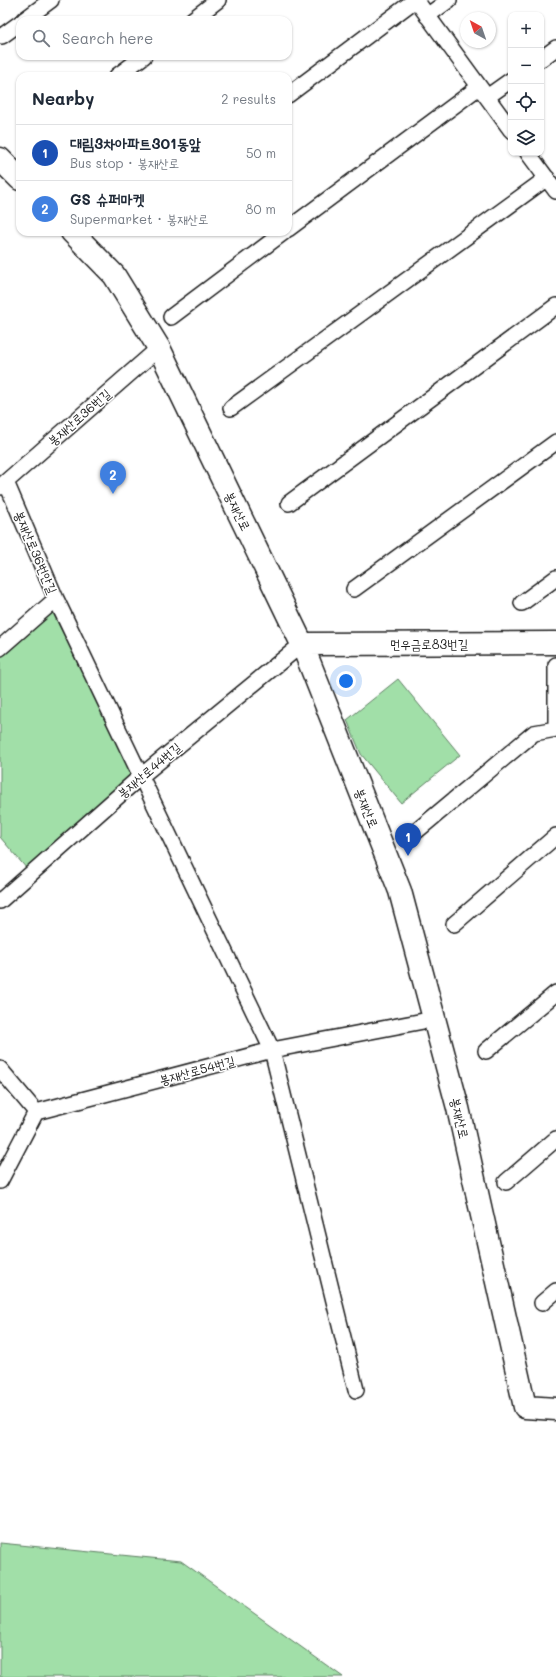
<!DOCTYPE html>
<html lang="en">
<head>
<meta charset="utf-8">
<style>
	:root { --surface:#fff; --page:#f6f6f7; --text:#1f2937; --muted:#747a83; --line:#e0e1e3; --accent:#1c1c1c }
	body { margin:0; font-family:Mali,"Poor Story",sans-serif; background:var(--page); color:var(--text) }
	.controls { position:absolute; right:12px; top:12px; display:grid; overflow:hidden; border-radius:8px; box-shadow:0 1px 3px #0004 }
	.controls button { width:36px; height:36px; display:grid; place-items:center; padding:0; border:0; border-bottom:1px solid var(--line); background:var(--surface); color:var(--text); font:20px sans-serif }
	.compass { position:absolute; left:460px; top:12px; width:36px; height:36px; border-radius:50%; background:var(--surface); box-shadow:0 1px 3px #0004; rotate:320deg }
	.you { position:absolute; left:346px; top:681px; width:14px; height:14px; margin:-10px; border:3px solid #fff; border-radius:50%; background:#1a73e8; box-shadow:0 0 0 6px #1a73e833 }
	.badge { display:grid; place-items:center; width:26px; height:26px; border-radius:50%; background:var(--accent); color:#fff; font-size:13px; font-weight:700 }
	.pin { position:absolute; translate:-50% -33px; filter:drop-shadow(0 1px 2px #0008) }
	.pin::after { content:''; position:absolute; top:21px; width:14px; height:12px; background:inherit; clip-path:polygon(0 0,100% 0,50% 100%) }
	.list { margin:0; padding:0; list-style:none }
	h2 { display:flex; justify-content:space-between; align-items:center; height:52px; margin:0; padding:0 16px; font-size:17px }
	h2 small { font-size:13px; font-weight:400; color:var(--muted) }
	.list li { display:grid; grid-template-columns:26px 1fr auto; gap:12px; align-items:center; box-sizing:border-box; height:56px; padding:0 16px; border-top:1px solid var(--line) }
	.list b { display:block; font-size:15px; white-space:nowrap }
	.list p { margin:0; font-size:13px; white-space:nowrap; color:var(--muted) }
	.list em { font-size:13px; font-style:normal; color:var(--muted) }
	.icon { flex:none; width:22px; height:22px; fill:none; stroke:currentColor; stroke-width:2; stroke-linecap:round; stroke-linejoin:round }
	.map { position:relative; flex:none; width:556px; height:1677px; overflow:hidden }
	.search { position:absolute; background:var(--surface); box-shadow:0 1px 3px #0004; left:16px; top:16px; width:276px; height:44px; display:flex; align-items:center; gap:10px; box-sizing:border-box; padding:0 14px; border-radius:12px; color:var(--muted); font-size:15px }
	.panel { position:absolute; background:var(--surface); box-shadow:0 1px 3px #0004; left:16px; top:72px; width:276px; height:164px; border-radius:12px }
	.map>svg:first-child { display:block }
	.green { fill:#a1dfa8; stroke:#5e7e62 }
	.lines { fill:none; stroke-linecap:round; stroke-linejoin:round }
	.service-casing { stroke:#1c1c1c; stroke-width:18 }
	.minor-casing { stroke:#1c1c1c; stroke-width:25 }
	.service { stroke:#fff; stroke-width:15 }
	.minor { stroke:#fff; stroke-width:22 }
	.labels { text-anchor:middle; stroke-width:3; stroke-linejoin:round; paint-order:stroke }
	.street-label { font-size:13px; fill:#1c1c1c; stroke:#fff }
</style>
</head>
<body>
<div class="map">
<svg width="556" height="1677" viewBox="0 0 556 1677">
	<rect width="100%" height="100%" fill="#fff"/>
	<filter id="ink" filterUnits="userSpaceOnUse"><feTurbulence type="fractalNoise" baseFrequency=".025" numOctaves="2"/><feDisplacementMap in="SourceGraphic" scale="8" xChannelSelector="R" yChannelSelector="G"/><feConvolveMatrix kernelMatrix="1 2 1 2 8 2 1 2 1" color-interpolation-filters="sRGB"/></filter>
	<g filter="url(#ink)">
		<path class="green" d="M53,613L134,774L27,869L0,837V653L14,640Z
			M398,679L460,755L401,803L361,754L347,720Z
			M0,1543L181,1561L343,1677H0Z"/>
		<g class="lines">
			<g class="service-casing">
				<path id="service" d="M416,0L511,130
					M427,16L449,0
					M24,20L51,0
					M192,20L218,0
					M2,36L20,23
					M541,59L556,48
					M117,76L144,56
					M288,95L415,0
					M487,97L511,80
					M528,153L556,191
					M288,229L479,87
					M171,317L284,232
					M231,408L547,178
					M6,482L56,599L272,1050L356,1390
					M0,487L159,348
					M289,503L556,306
					M354,589L556,442
					M522,603L556,578
					M0,648L56,599
					M556,729V665
					M413,834L534,733L556,729
					M0,901L140,777L302,644
					M454,924L556,836
					M486,1051L556,993
					M0,1069L36,1112
					M0,1181L36,1112L272,1050L434,1019
					M506,1182L556,1139
					M542,1303L556,1291"/>
			</g>
			<g class="minor-casing">
				<path id="minor" d="M0,159L20,179
					M72,232L114,275L159,348L302,644L400,891L458,1108L525,1407L556,1409
					M302,644L556,643"/>
			</g>
			<use href="#service" class="service"/>
			<use href="#minor" class="minor"/>
		</g>
	</g>
	<g class="labels">
		<g class="street-label">
			<text transform="translate(79 417) rotate(-41)" y="5">봉재산로36번길</text>
			<text transform="translate(238 511) rotate(64)" y="5">봉재산로</text>
			<text transform="translate(36 552) rotate(67)" y="5">봉재산로36번안길</text>
			<text x="429" y="649">먼우금로83번길</text>
			<text transform="translate(149 770) rotate(-40)" y="5">봉재산로44번길</text>
			<text transform="translate(367 808) rotate(68)" y="5">봉재산로</text>
			<text transform="translate(197 1070) rotate(-15)" y="5">봉재산로54번길</text>
			<text transform="translate(460 1118) rotate(77)" y="5">봉재산로</text>
		</g>
	</g>
</svg>
<div class="controls">
<button>+</button>
<button>−</button>
<button><svg class="icon" aria-label="locate" viewBox="0 0 24 24"><circle cx="12" cy="12" r="6"/><path d="M12 2v4M12 18v4M2 12h4M18 12h4"/></svg></button>
<button><svg class="icon" aria-label="layers" viewBox="0 0 24 24"><path d="M12 4l9 5-9 5-9-5zM3 14l9 5 9-5"/></svg></button>
</div>
<svg class="compass" viewBox="-18 -18 36 36"><path d="M0-13l5 13h-10z" fill="#e53935"/><path d="M0 13l5-13h-10z" fill="#747a83"/></svg>
<div class="you"></div>
<div class="pin badge" style="left:408px;top:856px;background:#1a4fb4">1</div>
<div class="pin badge" style="left:113px;top:494px;background:#3f7fe0">2</div>
<div class="search"><svg class="icon" aria-label="search" viewBox="0 0 24 24"><circle cx="10" cy="10" r="6"/><path d="M15 15l6 6"/></svg>Search here</div>
<section class="panel">
<h2>Nearby<small>2 results</small></h2>
<ul class="list">
<li><span class="badge" style="background:#1a4fb4">1</span><div><b>대림3차아파트301동앞</b><p>Bus stop · 봉재산로</p></div><em>50 m</em></li>
<li><span class="badge" style="background:#3f7fe0">2</span><div><b>GS 슈퍼마켓</b><p>Supermarket · 봉재산로</p></div><em>80 m</em></li>
</ul>
</section>
</div>
</body>
</html>
